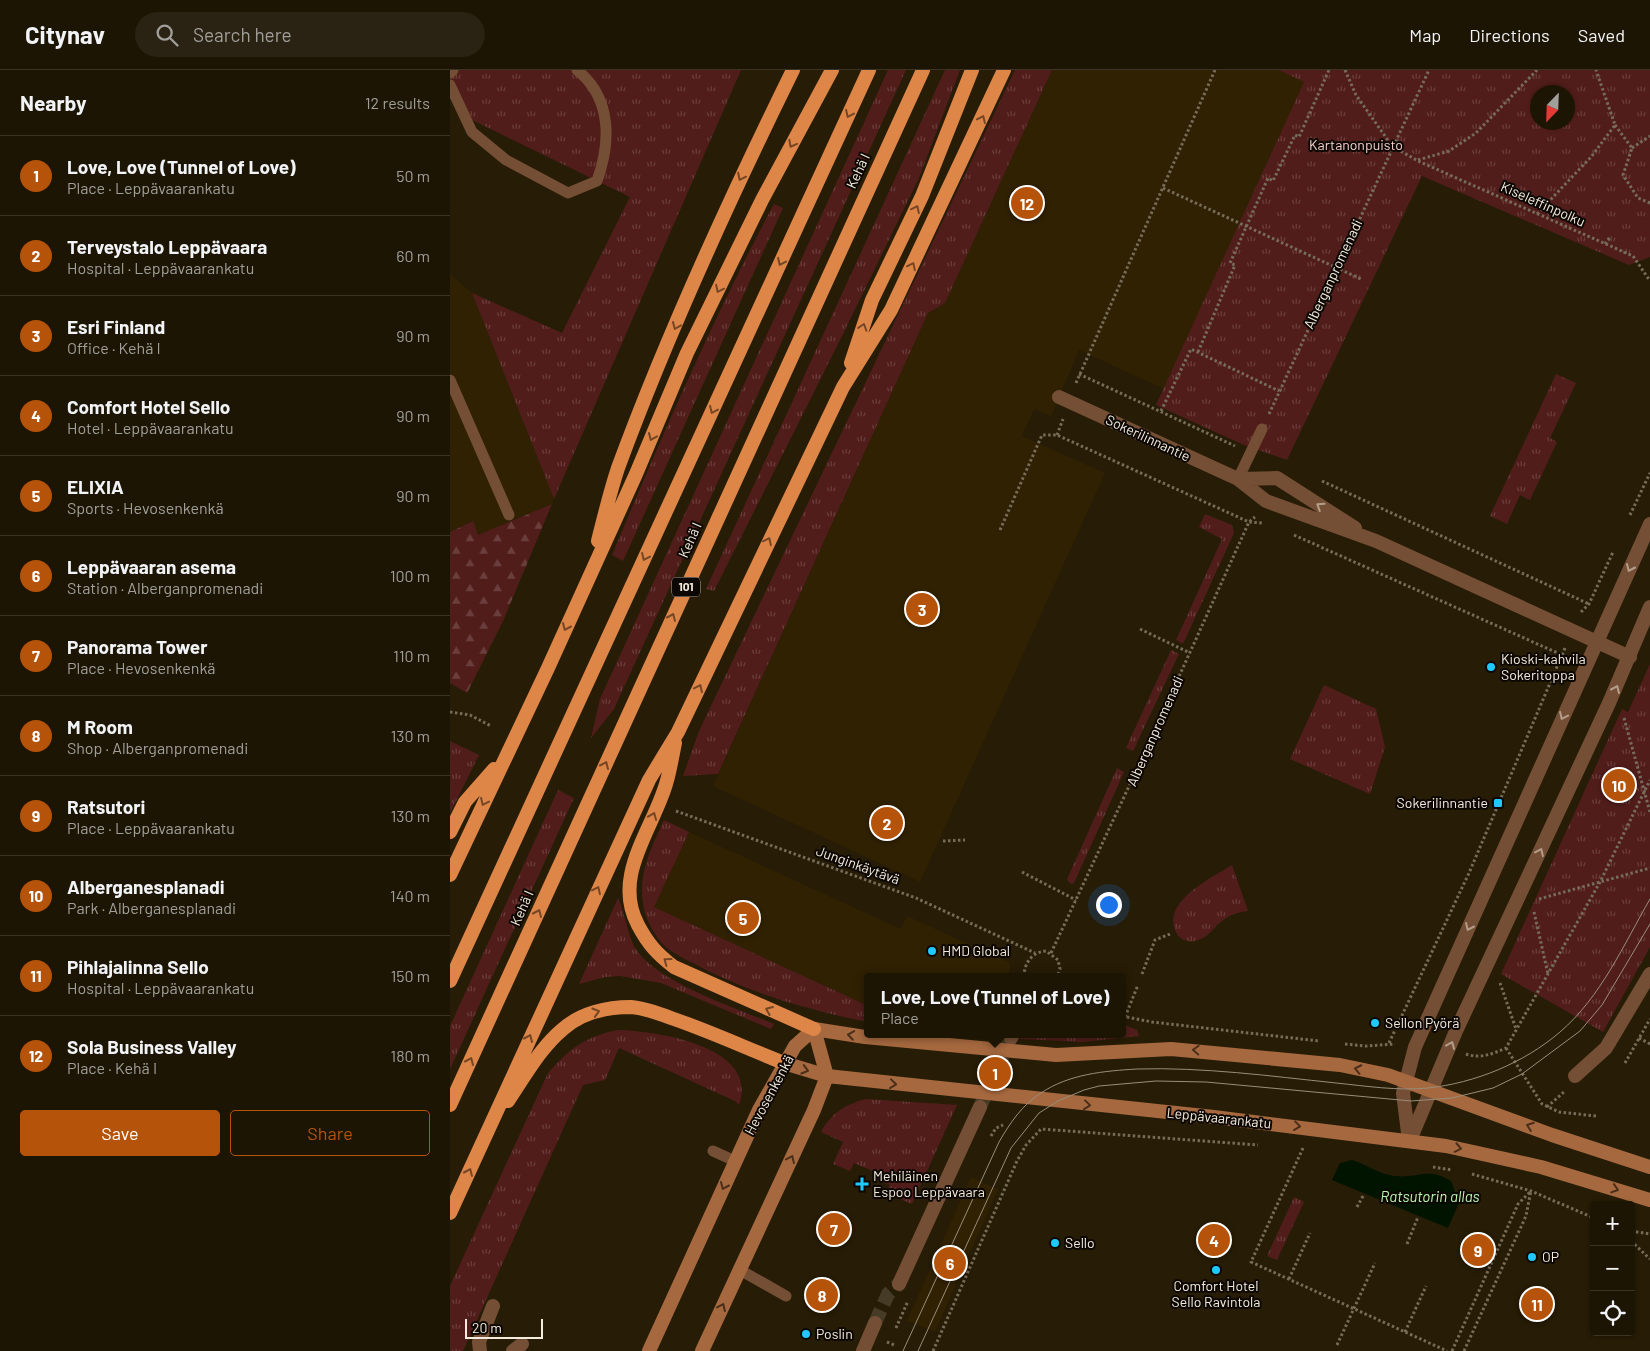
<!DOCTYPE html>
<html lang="en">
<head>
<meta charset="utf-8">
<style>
	:root { --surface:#1d1504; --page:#2a2213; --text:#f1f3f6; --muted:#a09f9a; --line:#3b3426; --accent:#b45309 }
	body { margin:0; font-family:Barlow,sans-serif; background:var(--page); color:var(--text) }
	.controls { position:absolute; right:15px; bottom:15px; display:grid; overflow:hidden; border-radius:5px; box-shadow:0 1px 4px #0004 }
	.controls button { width:45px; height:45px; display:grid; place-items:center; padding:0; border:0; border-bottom:1px solid var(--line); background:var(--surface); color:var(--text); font:25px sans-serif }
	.compass { position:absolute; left:1080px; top:15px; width:45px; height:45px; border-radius:50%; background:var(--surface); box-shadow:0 1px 4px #0004; rotate:203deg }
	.scale { position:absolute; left:15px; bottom:12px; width:78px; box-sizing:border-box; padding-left:5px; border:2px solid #f3ecde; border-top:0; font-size:14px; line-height:18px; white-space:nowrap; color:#f3ecde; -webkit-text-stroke:4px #0c0702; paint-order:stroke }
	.you { position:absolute; left:658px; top:834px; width:18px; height:18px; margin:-12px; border:4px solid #fff; border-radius:50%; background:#1a73e8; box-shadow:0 0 0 8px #1a73e833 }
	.badge { display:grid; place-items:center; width:32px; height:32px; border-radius:50%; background:var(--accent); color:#fff; font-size:16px; font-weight:700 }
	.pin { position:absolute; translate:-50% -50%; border:2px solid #fff; box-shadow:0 1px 5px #0006 }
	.popup { position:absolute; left:414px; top:903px; width:262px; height:65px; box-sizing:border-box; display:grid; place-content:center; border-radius:5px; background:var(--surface); filter:drop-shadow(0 1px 4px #0005); font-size:16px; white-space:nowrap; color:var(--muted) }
	.popup b { font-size:19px; color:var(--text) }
	.popup::after { content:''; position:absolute; left:50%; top:100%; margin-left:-10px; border:10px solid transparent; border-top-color:var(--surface) }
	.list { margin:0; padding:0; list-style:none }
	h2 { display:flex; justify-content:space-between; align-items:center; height:65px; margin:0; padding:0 20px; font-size:21px }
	h2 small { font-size:16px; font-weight:400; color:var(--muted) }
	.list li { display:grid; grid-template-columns:32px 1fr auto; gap:15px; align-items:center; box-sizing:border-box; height:80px; padding:0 20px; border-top:1px solid var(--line) }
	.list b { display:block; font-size:19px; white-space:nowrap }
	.list p { margin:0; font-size:16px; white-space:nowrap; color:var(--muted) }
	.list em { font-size:16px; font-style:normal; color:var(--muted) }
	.actions { display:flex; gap:10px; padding:15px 20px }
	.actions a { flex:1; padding:11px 0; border:1px solid var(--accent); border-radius:5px; text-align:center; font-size:18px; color:var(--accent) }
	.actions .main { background:var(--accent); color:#fff }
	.icon { flex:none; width:28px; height:28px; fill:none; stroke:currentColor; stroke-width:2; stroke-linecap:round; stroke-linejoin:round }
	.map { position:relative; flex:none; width:1200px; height:1281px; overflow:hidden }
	header { display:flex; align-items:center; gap:30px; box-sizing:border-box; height:70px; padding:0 25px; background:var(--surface); border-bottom:1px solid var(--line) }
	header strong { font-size:24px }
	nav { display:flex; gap:28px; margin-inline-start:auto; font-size:18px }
	.search { width:350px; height:45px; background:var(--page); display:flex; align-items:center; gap:12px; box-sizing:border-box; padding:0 18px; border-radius:28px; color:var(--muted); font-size:19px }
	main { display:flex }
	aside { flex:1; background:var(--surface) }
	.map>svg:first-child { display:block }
	.built { fill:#302103 }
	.grass { fill:url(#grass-tufts); fill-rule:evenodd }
	.forest { fill:url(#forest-firs) }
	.water { fill:#001400 }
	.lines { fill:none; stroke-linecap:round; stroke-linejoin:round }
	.pedestrian-tunnel { stroke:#463b26; stroke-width:14; stroke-dasharray:14 7; stroke-linecap:butt }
	.path { stroke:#766c59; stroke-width:3; stroke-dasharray:2.5 2.5; stroke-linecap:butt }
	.service { stroke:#754f35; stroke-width:11 }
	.pedestrian { stroke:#754f35; stroke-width:14 }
	.minor { stroke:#754f35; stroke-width:14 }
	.tertiary { stroke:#754f35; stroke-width:14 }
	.secondary { stroke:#a6693f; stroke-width:14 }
	.trunk { stroke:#de8648; stroke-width:14 }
	.tram { stroke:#978e7c; stroke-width:1 }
	.oneway { stroke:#754625 }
	.oneway2 { stroke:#b49e8a }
	.oneway3 { stroke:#4a2e1a }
	.poi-dot { fill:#20c9fd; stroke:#0c0702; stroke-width:2 }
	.labels { text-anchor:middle; stroke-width:4; stroke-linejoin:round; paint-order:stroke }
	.shield { fill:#0c0702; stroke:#aea79c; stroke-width:1 }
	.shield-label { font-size:12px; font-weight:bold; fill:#f3ecde }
	.park-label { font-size:14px; fill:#f6ceca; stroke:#0c0702 }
	.street-label { font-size:14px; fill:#f3ecde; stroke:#0c0702 }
	.poi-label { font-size:14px; fill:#f3ecde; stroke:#0c0702; text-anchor:start }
	.water-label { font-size:15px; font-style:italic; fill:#bcf7af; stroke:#0c0702 }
</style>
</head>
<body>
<header>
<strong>Citynav</strong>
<div class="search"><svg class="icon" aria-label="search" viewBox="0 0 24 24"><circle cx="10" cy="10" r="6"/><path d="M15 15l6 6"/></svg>Search here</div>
<nav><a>Map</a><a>Directions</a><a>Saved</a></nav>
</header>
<main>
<aside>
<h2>Nearby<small>12 results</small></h2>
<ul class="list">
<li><span class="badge">1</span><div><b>Love, Love (Tunnel of Love)</b><p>Place · Leppävaarankatu</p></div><em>50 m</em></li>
<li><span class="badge">2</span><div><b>Terveystalo Leppävaara</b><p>Hospital · Leppävaarankatu</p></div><em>60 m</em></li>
<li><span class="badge">3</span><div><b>Esri Finland</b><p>Office · Kehä I</p></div><em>90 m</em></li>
<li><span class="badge">4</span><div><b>Comfort Hotel Sello</b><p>Hotel · Leppävaarankatu</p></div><em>90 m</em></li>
<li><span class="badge">5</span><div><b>ELIXIA</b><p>Sports · Hevosenkenkä</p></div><em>90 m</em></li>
<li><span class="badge">6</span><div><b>Leppävaaran asema</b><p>Station · Alberganpromenadi</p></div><em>100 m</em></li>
<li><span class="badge">7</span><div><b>Panorama Tower</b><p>Place · Hevosenkenkä</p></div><em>110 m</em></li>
<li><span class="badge">8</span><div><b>M Room</b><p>Shop · Alberganpromenadi</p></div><em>130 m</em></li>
<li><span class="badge">9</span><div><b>Ratsutori</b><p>Place · Leppävaarankatu</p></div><em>130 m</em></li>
<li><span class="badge">10</span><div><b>Alberganesplanadi</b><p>Park · Alberganesplanadi</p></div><em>140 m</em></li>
<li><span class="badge">11</span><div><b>Pihlajalinna Sello</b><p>Hospital · Leppävaarankatu</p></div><em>150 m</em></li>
<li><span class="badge">12</span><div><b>Sola Business Valley</b><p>Place · Kehä I</p></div><em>180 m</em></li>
</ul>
<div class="actions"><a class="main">Save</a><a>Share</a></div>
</aside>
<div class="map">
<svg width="1200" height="1281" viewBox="0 0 1200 1281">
	<defs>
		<pattern id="grass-tufts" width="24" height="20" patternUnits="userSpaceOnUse" patternTransform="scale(1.25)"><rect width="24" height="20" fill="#511d1b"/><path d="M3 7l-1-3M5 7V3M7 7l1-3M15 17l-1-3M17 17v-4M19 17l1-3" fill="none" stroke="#6a3e3c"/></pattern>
		<pattern id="forest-firs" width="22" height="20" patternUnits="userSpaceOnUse" patternTransform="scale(1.25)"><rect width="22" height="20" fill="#511d1b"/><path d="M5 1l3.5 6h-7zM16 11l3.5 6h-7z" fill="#6a3e3c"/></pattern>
	</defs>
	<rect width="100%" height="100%" fill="#271c05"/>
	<path class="built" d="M602,0H829L854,12L714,319L629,280L601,346L584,339L572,366L655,403L470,812L263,716L478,243L495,233Z
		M0,204L22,223L104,429L102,434L28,465L22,451L0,462Z
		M239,762L451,859L457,846L560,893L559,907H418L417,926L414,934L204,837Z
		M521,1107L548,1119L485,1262L457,1251Z"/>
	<path class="grass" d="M0,0H291L104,429L22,223L112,263L180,127L18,48L0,22Z
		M438,0H456L164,639L141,668L150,629Z
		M495,0H510L469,108L392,266L264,521L256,519Z
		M565,0H602L495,233L478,243L268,704L233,706L249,661Z
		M829,0H1200V187L1179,195L972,106L837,390L794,375L706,335L854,12ZM1088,22H1118V52H1088Z
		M324,134L333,138L173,491L162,485C212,366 263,248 324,134Z
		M1106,304L1126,313L1100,368L1107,372L1080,430L1070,425L1057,454L1040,446Z
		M755,444L782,455L784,463L733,574L726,570L772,469L749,457Z
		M721,580L729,584L683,681L676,678Z
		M1200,594V877L1153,962L1051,904L1172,639L1178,642Z
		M874,615L926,639L935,677L920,724L840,689Z
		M0,671L29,685L0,743Z
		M667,698L674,702L624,813L621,814L617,810L618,807Z
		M108,720L124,728L0,999V956Z
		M214,750L239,762L204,837L414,934L417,926V952C357,940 296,922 241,892C231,887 217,880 210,871C202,861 194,845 193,833C188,802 202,777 214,750Z
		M782,795L798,841C766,844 766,866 745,871C738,873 729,869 726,862C711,832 761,808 782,795Z
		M168,828C172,833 178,866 185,878C206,912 286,938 324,954L321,959L211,913L170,906L155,907L129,914Z
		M673,954L687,960L689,966L633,972L570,969L572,964H672Z
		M168,960C206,961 310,976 289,1035L285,1031L169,978L155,1010L133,1015L13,1281H0V1216L98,1003C119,979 136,966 168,960Z
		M415,1029L507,1035L462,1134L436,1123L440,1115L430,1111L432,1105L404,1093L400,1101L383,1094L393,1072L371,1062C381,1043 395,1035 415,1029Z
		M844,1127L854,1132L827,1190L817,1186Z"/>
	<path class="forest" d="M102,434L53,551L17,623L0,613V462L23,451L28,465Z"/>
	<path class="water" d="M902,1090C915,1094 926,1102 939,1105C964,1111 975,1095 1001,1111L1009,1133L998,1158L882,1110L890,1093Z"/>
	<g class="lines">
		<path class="pedestrian-tunnel" d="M530,1037L560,970
			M425,1253L438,1224L449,1214"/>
		<path class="path" d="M895,0L906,25L942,76L968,91L1183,186L1200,211
			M1165,55L1182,78L1173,105L1188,128L1200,133
			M1182,78L1200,66
			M968,90L999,81L1026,63L1087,0
			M713,118L911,209
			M1087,144L1141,87L1165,55L1146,0
			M1155,174L1161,166
			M748,282L785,195L780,193L818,108L823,111L845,65L849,67L879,0
			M629,304L785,376
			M626,313L765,0
			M711,341L741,279L829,321
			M819,344L979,0
			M607,365L613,349
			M872,411L1139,534
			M1180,445L1200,403
			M550,460L592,365H607L799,452L813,453
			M844,465L1112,585
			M1131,542L1139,534L1163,482
			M690,559L740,583
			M0,642L20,645L41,656
			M1174,648L1200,742
			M226,741L466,828L585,883
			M493,771L515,770
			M572,802L626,830
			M1089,829L1200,798
			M1084,842L1098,904
			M601,883L688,697L799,452L805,447
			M692,904L705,870L720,864
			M574,907C574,893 582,882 596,881L608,890L610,899L607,907
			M1050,913L1066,959
			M672,946L702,952L869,971
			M675,947L688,915
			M1189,968L1200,974
			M939,973L1019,803L1115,578
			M895,974L916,976L945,974
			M1056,978L1092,1034L1109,1042L1146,1046
			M1016,984C1030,989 1042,984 1056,978L1150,812L1200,710
			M1175,993L1200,949
			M1097,1037L1115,1021
			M541,1066L546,1058L553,1055
			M853,1078L801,1192L997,1281
			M983,1097L1002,1100
			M1022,1104L1081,1121L1144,1148
			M907,1137L913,1126
			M1181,1161L1200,1164
			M1181,1171L1200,1189
			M957,1174L968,1147
			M839,1209L860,1163
			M446,1258L458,1231
			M955,1262L976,1216
			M437,1272L444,1275
			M887,1275L925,1193
			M483,1281L567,1091L576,1075L591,1059L808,1075
			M1002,1281L1068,1134L1081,1121
			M1014,1281L1076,1146L1081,1120"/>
		<path class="service" d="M0,3L3,0
			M0,15L22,62L56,90L118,123L147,111C161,72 162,28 127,0
			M0,310L59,445
			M788,409L812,359
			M263,1081L285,1091
			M290,1200L336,1226"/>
		<path class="pedestrian" d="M561,968L563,964
			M449,1214L530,1037
			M413,1281L425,1253"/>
		<path class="minor" d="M609,327L788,409L816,431L926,471L1180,587
			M788,409L827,408L905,458
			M1125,1006L1156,978L1200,904
			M30,1281L29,1272L43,1236
			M63,1281L72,1274"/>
		<path class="tertiary" d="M960,1070L1006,961L1159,633L1200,537
			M959,1071L953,1023L965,977L1200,454"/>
		<path class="secondary" d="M364,959L415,967L606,985L721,979L890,995L938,1005L1102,1065L1200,1097
			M334,993L377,1006L764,1047L996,1076L1091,1097L1200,1130
			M199,1281L309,1040L345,976L364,959
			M252,1281L364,1040L377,1006L364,959"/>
		<path class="trunk" d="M401,293L422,230L472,126L522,0
			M148,471C154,447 160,422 168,398C218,262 279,130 343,0
			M225,673C222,687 220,701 216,714C202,761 162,806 188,855C198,874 207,884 224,897L364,959
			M0,762L15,732L44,699
			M0,805L98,598L186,404L237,283L312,130L382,0
			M0,911L419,0
			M58,1031C75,1006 90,978 113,959C131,943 157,937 181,937C194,938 208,943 221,948C259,961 296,978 334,993
			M0,1035L473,0
			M0,1143L199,710L228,662L393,317L441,240L554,0"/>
		<path class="tram" d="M453,1281L549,1072C560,1053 572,1035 591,1023C619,1004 654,1001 687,999C753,997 820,1006 886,1013C916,1016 947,1021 978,1018C1025,1013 1074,993 1110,962C1151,927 1174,874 1200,829
			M468,1281L561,1078L589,1043L608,1031L634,1020L649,1016L706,1011L756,1012L961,1031L1002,1028L1043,1018L1072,1004L1130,961L1152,935L1200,854"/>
	</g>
	<defs><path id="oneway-chevron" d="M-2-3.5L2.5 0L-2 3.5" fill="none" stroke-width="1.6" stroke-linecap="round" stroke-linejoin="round" transform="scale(1.25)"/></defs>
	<g class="oneway">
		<use href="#oneway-chevron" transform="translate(399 44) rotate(115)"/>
		<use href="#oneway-chevron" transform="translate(532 49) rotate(-65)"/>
		<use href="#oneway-chevron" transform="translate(342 74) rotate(118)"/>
		<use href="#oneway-chevron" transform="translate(291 107) rotate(116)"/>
		<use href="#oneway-chevron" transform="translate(466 139) rotate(-64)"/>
		<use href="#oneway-chevron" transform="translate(331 192) rotate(115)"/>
		<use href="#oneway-chevron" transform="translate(462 196) rotate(-64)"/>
		<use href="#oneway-chevron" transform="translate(269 219) rotate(116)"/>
		<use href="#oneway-chevron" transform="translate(226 256) rotate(113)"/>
		<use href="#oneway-chevron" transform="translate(413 257) rotate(-72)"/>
		<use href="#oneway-chevron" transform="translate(263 340) rotate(115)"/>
		<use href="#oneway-chevron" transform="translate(202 367) rotate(113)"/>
		<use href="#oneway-chevron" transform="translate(318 471) rotate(-64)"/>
		<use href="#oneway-chevron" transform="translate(195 487) rotate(115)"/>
		<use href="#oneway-chevron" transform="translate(222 547) rotate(-66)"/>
		<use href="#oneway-chevron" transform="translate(116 557) rotate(114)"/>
		<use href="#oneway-chevron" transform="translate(249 618) rotate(-65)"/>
		<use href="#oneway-chevron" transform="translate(155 695) rotate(-66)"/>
		<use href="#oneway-chevron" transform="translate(34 732) rotate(115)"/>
		<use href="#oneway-chevron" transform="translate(203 746) rotate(-68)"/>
		<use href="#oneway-chevron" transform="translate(147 820) rotate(-65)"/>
		<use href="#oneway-chevron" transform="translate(88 843) rotate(-66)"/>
		<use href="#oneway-chevron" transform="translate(217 891) rotate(-144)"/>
		<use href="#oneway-chevron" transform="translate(319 940) rotate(-157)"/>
		<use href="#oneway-chevron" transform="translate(146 942) rotate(-17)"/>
		<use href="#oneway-chevron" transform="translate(79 968) rotate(-66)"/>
		<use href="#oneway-chevron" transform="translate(20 991) rotate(-66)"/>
		<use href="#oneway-chevron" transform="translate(19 1102) rotate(-66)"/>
	</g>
	<g class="oneway2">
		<use href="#oneway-chevron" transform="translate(870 436) rotate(-147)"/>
		<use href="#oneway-chevron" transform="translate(1180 498) rotate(114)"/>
		<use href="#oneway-chevron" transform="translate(1166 619) rotate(-66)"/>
		<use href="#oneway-chevron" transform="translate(1113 646) rotate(115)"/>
		<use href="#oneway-chevron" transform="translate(1090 782) rotate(-65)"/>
		<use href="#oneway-chevron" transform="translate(1019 857) rotate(114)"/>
		<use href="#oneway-chevron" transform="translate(1001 975) rotate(-67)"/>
	</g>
	<g class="oneway3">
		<use href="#oneway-chevron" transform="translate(401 965) rotate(-171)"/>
		<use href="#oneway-chevron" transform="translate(746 980) rotate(-177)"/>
		<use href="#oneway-chevron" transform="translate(908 999) rotate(-168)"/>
		<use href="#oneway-chevron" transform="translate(355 1000) rotate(16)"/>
		<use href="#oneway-chevron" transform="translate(443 1014) rotate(6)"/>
		<use href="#oneway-chevron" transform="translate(637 1035) rotate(7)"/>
		<use href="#oneway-chevron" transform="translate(847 1056) rotate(7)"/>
		<use href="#oneway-chevron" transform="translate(1080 1056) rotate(-160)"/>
		<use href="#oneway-chevron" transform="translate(1008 1078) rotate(11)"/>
		<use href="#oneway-chevron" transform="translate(341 1089) rotate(-65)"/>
		<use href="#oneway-chevron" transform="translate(274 1116) rotate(114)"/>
		<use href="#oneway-chevron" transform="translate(1165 1119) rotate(18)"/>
		<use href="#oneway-chevron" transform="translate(272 1237) rotate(-65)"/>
	</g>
	<g class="poi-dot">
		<circle cx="1041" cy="597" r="5"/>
		<rect x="1043" y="728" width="10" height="10" rx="2.5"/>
		<circle cx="482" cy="881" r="5"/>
		<circle cx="925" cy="953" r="5"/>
		<path d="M409.5 1106.5h5v5h5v5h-5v5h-5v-5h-5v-5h5z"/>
		<circle cx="605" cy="1173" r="5"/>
		<circle cx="1082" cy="1187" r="5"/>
		<circle cx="766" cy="1200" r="5"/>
		<circle cx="356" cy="1264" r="5"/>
	</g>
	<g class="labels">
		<rect class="shield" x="222" y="507.5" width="28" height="19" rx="4"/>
		<g class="shield-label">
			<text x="236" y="521">101</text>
		</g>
		<g class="park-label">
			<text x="906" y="80">Kartanonpuisto</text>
		</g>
		<g class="street-label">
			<text transform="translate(408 101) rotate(-65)" y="5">Kehä I</text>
			<text transform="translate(1093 134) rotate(24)" y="5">Kiseleffinpolku</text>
			<text transform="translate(883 204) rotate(-65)" y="5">Alberganpromenadi</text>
			<text transform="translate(698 368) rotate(25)" y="5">Sokerilinnantie</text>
			<text transform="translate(240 470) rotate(-66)" y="5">Kehä I</text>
			<text transform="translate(705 661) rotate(-66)" y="5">Alberganpromenadi</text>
			<text transform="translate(408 795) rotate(20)" y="5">Junginkäytävä</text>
			<text transform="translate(72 838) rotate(-66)" y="5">Kehä I</text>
			<text transform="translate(319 1025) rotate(-62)" y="5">Hevosenkenkä</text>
			<text transform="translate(769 1048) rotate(6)" y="5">Leppävaarankatu</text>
		</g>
		<g class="poi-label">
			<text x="1051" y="594">Kioski-kahvila<tspan x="1051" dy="16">Sokeritoppa</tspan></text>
			<text x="1038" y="738" text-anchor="end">Sokerilinnantie</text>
			<text x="492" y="886">HMD Global</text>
			<text x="935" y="958">Sellon Pyörä</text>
			<text x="423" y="1111">Mehiläinen<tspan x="423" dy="16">Espoo Leppävaara</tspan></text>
			<text x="615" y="1178">Sello</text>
			<text x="1092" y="1192">OP</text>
			<text x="766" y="1221" text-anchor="middle">Comfort Hotel<tspan x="766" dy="16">Sello Ravintola</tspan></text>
			<text x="366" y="1269">Poslin</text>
		</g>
		<g class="water-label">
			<text x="980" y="1132">Ratsutorin allas</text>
		</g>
	</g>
</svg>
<div class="controls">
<button>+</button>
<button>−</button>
<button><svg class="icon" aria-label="locate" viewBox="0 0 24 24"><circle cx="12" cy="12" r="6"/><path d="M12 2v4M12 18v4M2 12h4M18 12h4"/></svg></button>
</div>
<svg class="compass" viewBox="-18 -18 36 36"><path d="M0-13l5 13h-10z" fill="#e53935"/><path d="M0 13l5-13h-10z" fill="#a09f9a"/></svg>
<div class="scale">20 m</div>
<div class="you"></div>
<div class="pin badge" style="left:545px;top:1003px">1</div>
<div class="popup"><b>Love, Love (Tunnel of Love)</b>Place</div>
<div class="pin badge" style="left:437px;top:753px">2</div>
<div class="pin badge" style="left:472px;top:539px">3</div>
<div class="pin badge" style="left:764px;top:1170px">4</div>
<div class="pin badge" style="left:293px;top:848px">5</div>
<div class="pin badge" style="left:500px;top:1193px">6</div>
<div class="pin badge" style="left:384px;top:1159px">7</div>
<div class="pin badge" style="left:372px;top:1225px">8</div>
<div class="pin badge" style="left:1028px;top:1180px">9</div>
<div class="pin badge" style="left:1169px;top:715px">10</div>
<div class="pin badge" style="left:1087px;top:1234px">11</div>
<div class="pin badge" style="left:577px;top:133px">12</div>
</div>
</main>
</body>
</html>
